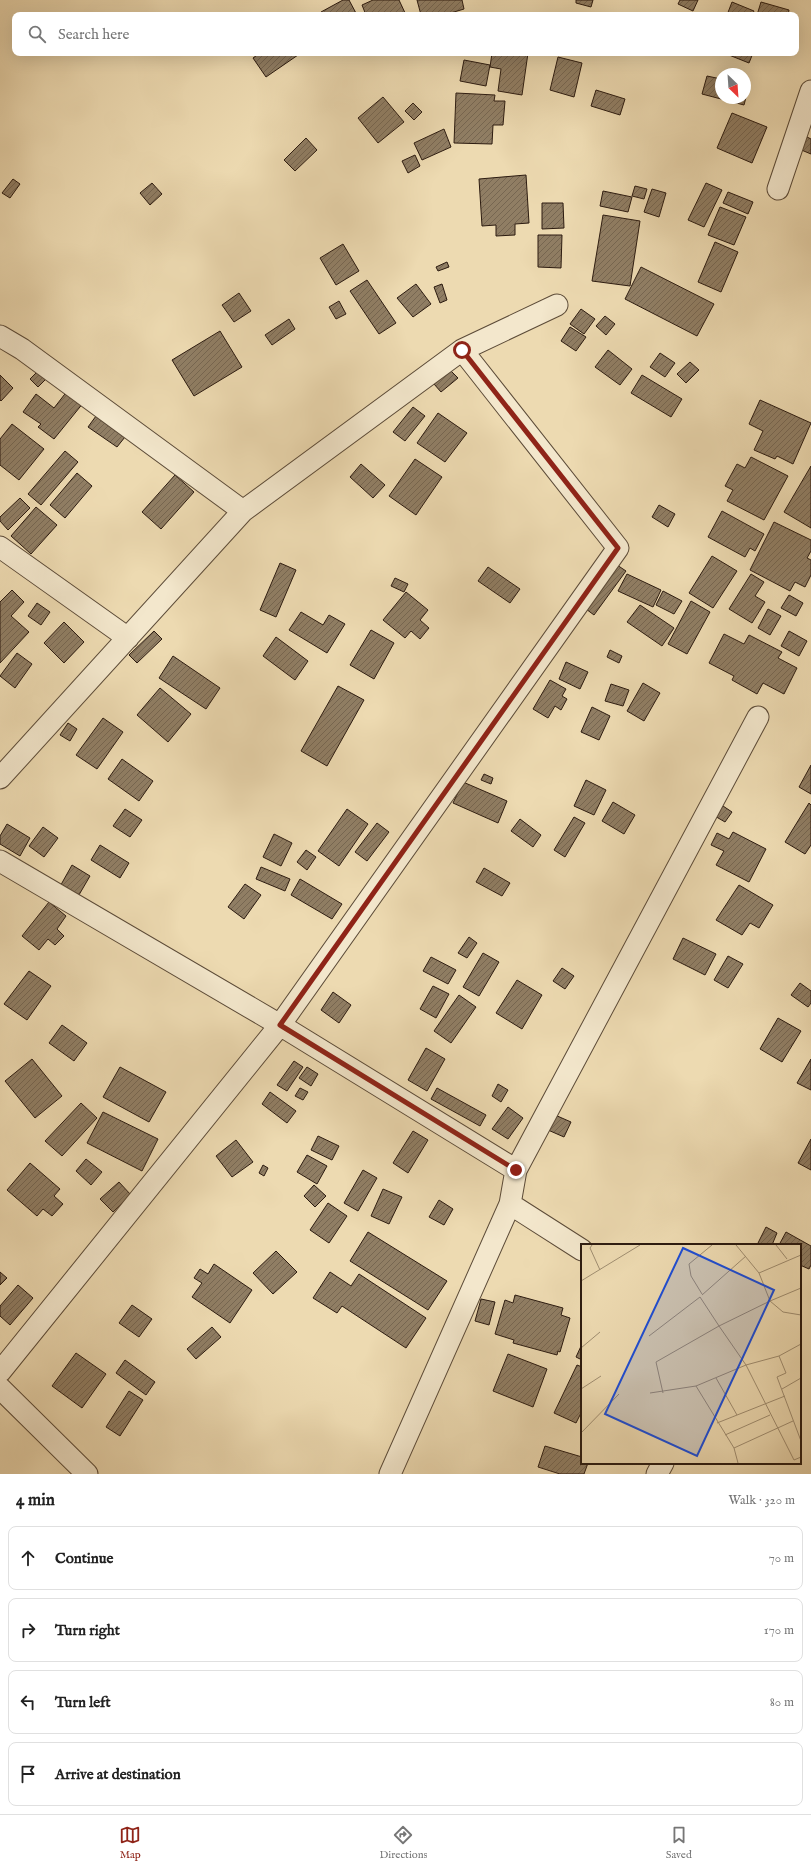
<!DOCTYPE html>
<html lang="en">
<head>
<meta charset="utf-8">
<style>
	:root { --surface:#fff; --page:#f6f6f6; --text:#222; --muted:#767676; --line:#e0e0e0; --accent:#8f2418 }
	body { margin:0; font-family:"IM FELL English",serif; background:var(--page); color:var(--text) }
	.compass { position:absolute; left:715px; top:68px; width:36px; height:36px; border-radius:50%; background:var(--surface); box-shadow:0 4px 16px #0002; rotate:155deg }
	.stop { position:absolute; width:12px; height:12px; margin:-9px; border:3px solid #8f2418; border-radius:50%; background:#fff }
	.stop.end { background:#8f2418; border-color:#fff; box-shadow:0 1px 4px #0008 }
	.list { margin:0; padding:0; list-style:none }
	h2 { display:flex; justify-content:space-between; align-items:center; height:52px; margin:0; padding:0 16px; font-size:17px }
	h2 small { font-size:13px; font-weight:400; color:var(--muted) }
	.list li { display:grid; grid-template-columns:26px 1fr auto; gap:12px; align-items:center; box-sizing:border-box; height:64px; margin:0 8px 8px; padding:0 8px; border:1px solid var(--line); border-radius:8px }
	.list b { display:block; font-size:15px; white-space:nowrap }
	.list em { font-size:13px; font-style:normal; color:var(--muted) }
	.icon { flex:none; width:22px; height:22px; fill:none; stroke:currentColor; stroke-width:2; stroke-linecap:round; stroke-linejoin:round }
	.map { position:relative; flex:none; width:811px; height:1474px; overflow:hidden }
	.search { position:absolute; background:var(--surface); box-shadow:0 4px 16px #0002; left:12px; right:12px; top:12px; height:44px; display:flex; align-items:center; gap:10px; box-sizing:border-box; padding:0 14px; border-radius:8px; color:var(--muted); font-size:15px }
	.sheet { height:340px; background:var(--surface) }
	nav { display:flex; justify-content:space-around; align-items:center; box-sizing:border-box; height:56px; border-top:1px solid var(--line); background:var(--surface); font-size:11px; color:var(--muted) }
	nav a { display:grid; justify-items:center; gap:2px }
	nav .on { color:var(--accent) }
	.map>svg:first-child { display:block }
	.building { fill:url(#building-hatch); stroke:#2c1b10 }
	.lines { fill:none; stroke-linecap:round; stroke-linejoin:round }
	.street-casing { stroke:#5c4b38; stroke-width:23 }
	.street { stroke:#f3e7cc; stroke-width:21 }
	.route { stroke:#8f2418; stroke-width:5 }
	.inset-road { fill:none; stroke:#a08e71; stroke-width:1 }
	.view { fill:#1d4ed8; fill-opacity:0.15; stroke:#1d4ed8; stroke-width:2 }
	.inset-edge { fill:none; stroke:#2c1b10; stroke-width:2 }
</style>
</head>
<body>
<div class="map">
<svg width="811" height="1474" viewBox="0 0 811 1474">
	<defs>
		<pattern id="building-hatch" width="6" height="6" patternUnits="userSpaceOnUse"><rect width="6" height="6" fill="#907e64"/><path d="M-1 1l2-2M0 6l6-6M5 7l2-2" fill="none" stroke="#766651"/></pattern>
	</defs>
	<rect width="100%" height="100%" fill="#eddab1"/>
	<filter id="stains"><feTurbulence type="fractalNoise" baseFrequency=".005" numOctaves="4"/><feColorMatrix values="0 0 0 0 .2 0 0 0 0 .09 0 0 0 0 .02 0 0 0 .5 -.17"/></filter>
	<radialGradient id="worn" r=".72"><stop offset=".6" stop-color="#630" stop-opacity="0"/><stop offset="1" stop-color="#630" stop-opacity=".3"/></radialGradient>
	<path class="building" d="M343,0H349L357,15H323L321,12Z
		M373,0H399L406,15H366L362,5Z
		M417,0H462L464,9L444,15H421Z
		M576,0H593L591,7L576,3Z
		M680,0H698L693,11L678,4Z
		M732,2L754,11L752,15H727Z
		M761,2L789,10L788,15H757Z
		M260,53H297L298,55L266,77L253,58Z
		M492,53H528L522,95L498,91L501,69L490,67Z
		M724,53H753L749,63Z
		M558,57L582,63L574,97L550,90Z
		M464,60L490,65L486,86L460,81Z
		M707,76L721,79V98H745V85L749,86L744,105L702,94Z
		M596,90L625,99L620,115L591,106Z
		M456,93L495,95L494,101H505L503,125H493L492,144L454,143Z
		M383,97L404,122L378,143L358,118Z
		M413,103L422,112L414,120L405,111Z
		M732,113L767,127L752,163L717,148Z
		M444,129L451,147L422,160L414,143Z
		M805,136L811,139V154L799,149Z
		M306,138L317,150L295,171L284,160Z
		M415,155L420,166L408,173L402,161Z
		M526,175L529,223L515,224V235L496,236V225L482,226L479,179Z
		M13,179L20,184L10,198L2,193Z
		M152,183L162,194L150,205L140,193Z
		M706,183L722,190L704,227L688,220Z
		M635,186L647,189L644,199L632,196Z
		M652,189L666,193L659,217L644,212Z
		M603,191L632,197L628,212L600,206Z
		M728,192L753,202L748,214L723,203Z
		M542,203H563L564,228L542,229Z
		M720,207L746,217L734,245L708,235Z
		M603,215L640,221L630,286L592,281Z
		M538,235H562L561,268L538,267Z
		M715,242L738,252L721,292L698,282Z
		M343,244L359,271L336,285L320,258Z
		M447,262L449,267L438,271L436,267Z
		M641,267L714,304L697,336L625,299Z
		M367,280L396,323L379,334L350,291Z
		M416,284L431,304L413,317L397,298Z
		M442,284L447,300L440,303L434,287Z
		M239,293L251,311L234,322L222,305Z
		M339,301L346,314L336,319L329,307Z
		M581,309L595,319L584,334L570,324Z
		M605,316L615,324L606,335L596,326Z
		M289,319L295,329L272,345L265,335Z
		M570,327L586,337L576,351L561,341Z
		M220,331L242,367L194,396L172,360Z
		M608,350L632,369L620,385L595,367Z
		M660,353L675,363L665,377L650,367Z
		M690,362L699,370L686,383L677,374Z
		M40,369L48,377L38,387L30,379Z
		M450,370L458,378L441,392L434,384Z
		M0,375L13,388L1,401L0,400Z
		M642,375L682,399L671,417L631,393Z
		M68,390L84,402L54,439L38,427L41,424L23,412L36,394L54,408Z
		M760,400L811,423L793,464L777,456L775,459L754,450L763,431L749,424Z
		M413,407L425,416L405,441L393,432Z
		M438,413L467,433L445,462L417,443Z
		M96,416L125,437L117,447L88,427Z
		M12,424L44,449L19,480L0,465V439Z
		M65,451L78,462L41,505L28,494Z
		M751,457L788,476L764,520L727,501L733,490L725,486L737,464L745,468Z
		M415,459L442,477L416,515L389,496Z
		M361,464L385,485L373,498L350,477Z
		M811,466V528L784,512Z
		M77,473L92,486L65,518L50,505Z
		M175,475L194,492L161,529L142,512Z
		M20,498L30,508L8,530L0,521V517Z
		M659,505L675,514L668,527L652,517Z
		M36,507L57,525L31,554L11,536Z
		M722,511L764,534L755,551L750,548L745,557L708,537Z
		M774,522L811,540V551L807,558L811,560V575L805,587L795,582L790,591L750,570Z
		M712,556L737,571L713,608L689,593Z
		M280,563L296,570L276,617L260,610Z
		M617,565L626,571L594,615L586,609Z
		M488,567L520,589L510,603L478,581Z
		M627,574L661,590L653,607L618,591Z
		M751,574L764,582L755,596L765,602L752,623L729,609Z
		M395,578L408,584L404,592L391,586Z
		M12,590L24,602L11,616L29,632L0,663V602Z
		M663,591L682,601L674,614L656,605Z
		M406,592L428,610L420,620L429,628L420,639L411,631L405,638L383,620Z
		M789,595L803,603L796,616L781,608Z
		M691,601L710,612L687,654L668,644Z
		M37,603L50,612L41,625L28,616Z
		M640,605L674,628L662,646L627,622Z
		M768,609L781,616L770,635L758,628Z
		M301,612L323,625L329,615L345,624L327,653L289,630Z
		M64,622L84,642L64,663L44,643Z
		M371,630L394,643L374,679L350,665Z
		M154,631L162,639L137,663L129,655Z
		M789,631L807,641L799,656L781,646Z
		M724,634L744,644L749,635L782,652L778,658L797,668L784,694L763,683L757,694L732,680L734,676L709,663Z
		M276,637L308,661L295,680L263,656Z
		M610,650L622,656L619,663L607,657Z
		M17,653L32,664L15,688L0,676Z
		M173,656L220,688L206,709L159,678Z
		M566,662L588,672L580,689L559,679Z
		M550,680L566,689L562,696L567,699L561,710L555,706L548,718L533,709Z
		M643,683L660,693L644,721L627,711Z
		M611,684L629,690L623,706L605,701Z
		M338,686L364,700L327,766L301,751Z
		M160,688L191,714L168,742L137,715Z
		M592,707L610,716L599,740L581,732Z
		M103,718L123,732L97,769L76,755Z
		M68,723L77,729L70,741L60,735Z
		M122,759L153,781L139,801L108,779Z
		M811,765V794L799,787Z
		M484,774L493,778L491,784L481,780Z
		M586,780L606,790L594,815L574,806Z
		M463,782L507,801L498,823L453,803Z
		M613,802L635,815L624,834L602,821Z
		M809,803L811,805V845L805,854L785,842Z
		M720,804L732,812L725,822L713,815Z
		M125,809L142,820L130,837L113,826Z
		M347,809L368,824L339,866L318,851Z
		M574,817L585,823L565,857L554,850Z
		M520,819L541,835L533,847L511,831Z
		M377,823L389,832L367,861L355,852Z
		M7,824L30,838L20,856L0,844V836Z
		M43,827L58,838L44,857L29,846Z
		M733,832L766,849L749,882L716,865L724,851L711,845L717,833L729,839Z
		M274,834L292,843L281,866L263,857Z
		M100,845L129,863L120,878L91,860Z
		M306,850L316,857L307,870L297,862Z
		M72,865L90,876L76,900L58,890Z
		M261,867L290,879L285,891L256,879Z
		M484,868L510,883L502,896L476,882Z
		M300,879L342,904L332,919L291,895Z
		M245,884L261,895L244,919L228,907Z
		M739,885L773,905L759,928L750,923L742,935L716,920Z
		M49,902L66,916L57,929L64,936L55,945L48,939L39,950L22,936Z
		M469,937L477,943L467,958L458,953Z
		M683,938L716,954L705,975L673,959Z
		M483,953L499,962L479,996L463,987Z
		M728,956L743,964L728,988L714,980Z
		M431,957L456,970L448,984L423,971Z
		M562,968L574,976L565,989L553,981Z
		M29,971L51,986L27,1020L4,1004Z
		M517,980L542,995L522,1029L496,1013Z
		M800,983L811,991V1003L808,1007L791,995Z
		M433,986L449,994L436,1018L420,1009Z
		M333,992L351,1005L339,1023L321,1010Z
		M459,995L476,1007L451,1043L434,1031Z
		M778,1018L801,1031L782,1062L760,1049Z
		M62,1025L87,1043L74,1061L49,1043Z
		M426,1048L445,1059L427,1091L408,1080Z
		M32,1059L62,1096L35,1118L5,1081Z
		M811,1059V1090L797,1083Z
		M294,1061L303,1067L287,1091L277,1085Z
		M120,1067L166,1092L149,1122L103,1097Z
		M307,1067L318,1074L311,1086L299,1078Z
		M498,1084L508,1090L501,1102L492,1096Z
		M300,1088L308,1092L303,1100L295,1096Z
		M437,1088L486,1115L480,1126L431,1099Z
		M270,1092L296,1111L287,1123L262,1104Z
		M81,1103L97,1118L62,1156L45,1141Z
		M508,1107L523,1118L508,1139L492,1129Z
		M103,1112L158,1139L142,1171L87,1143Z
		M555,1115L571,1122L564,1137L548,1130Z
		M413,1131L428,1140L408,1173L393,1163Z
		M318,1136L339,1146L332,1160L311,1150Z
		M811,1139V1170L798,1163Z
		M236,1140L253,1162L232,1177L216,1156Z
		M307,1155L327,1166L317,1184L297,1172Z
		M86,1159L102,1172L91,1185L76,1171Z
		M30,1163L60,1189L54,1196L63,1204L52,1216L43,1209L37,1216L7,1190Z
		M263,1165L268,1168L264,1176L259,1173Z
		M363,1170L377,1178L358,1211L344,1203Z
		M119,1182L131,1195L113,1212L100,1199Z
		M314,1185L326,1196L315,1207L304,1196Z
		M383,1189L402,1197L389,1224L371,1216Z
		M439,1200L453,1209L444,1225L429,1217Z
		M328,1203L347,1216L329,1243L310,1230Z
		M766,1227L777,1233L772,1245H757Z
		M368,1232L447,1281L428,1310L350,1261Z
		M786,1232L811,1246V1265L809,1269L800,1265V1245H779Z
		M276,1251L297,1272L273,1294L253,1273Z
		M214,1264L252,1290L230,1323L192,1297L202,1283L194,1278L200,1269L208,1274Z
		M0,1272L7,1278L0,1285Z
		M330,1272L351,1286L359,1274L426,1318L406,1348L342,1306L337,1313L313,1298Z
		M18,1285L33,1298L10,1325L0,1316V1306Z
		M515,1295L563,1308L561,1315L570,1318L560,1352L558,1351L557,1355L513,1343L514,1340L495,1334L505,1300L513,1303Z
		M481,1299L495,1302L489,1325L475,1321Z
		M132,1305L152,1319L139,1337L119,1323Z
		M212,1327L221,1337L196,1359L187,1349Z
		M582,1344V1360L576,1357Z
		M76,1353L106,1374L82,1408L52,1386Z
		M508,1354L547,1369L533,1407L493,1391Z
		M125,1360L155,1382L146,1395L116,1373Z
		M577,1365L582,1367V1411L576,1423L554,1413Z
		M129,1391L143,1400L120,1436L106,1427Z
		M545,1446L582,1457V1463H588L584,1474H560L538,1467Z"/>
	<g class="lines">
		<g class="street-casing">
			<path id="street" d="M778,189L811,91
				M0,336L22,349L243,511L0,778
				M462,350L618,548L280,1025L516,1170L758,717
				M243,511L462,350L557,305
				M0,547L128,638
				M0,861L280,1025L0,1372
				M510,1204L582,1250
				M0,1388L87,1474
				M390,1474L510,1204L516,1170
				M657,1474L663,1463"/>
		</g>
		<use href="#street" class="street"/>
	</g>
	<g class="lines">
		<path class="route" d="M462,350L618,548L280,1025L516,1170"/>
	</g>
	<g transform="translate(581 1244)">
		<rect width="220" height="220" fill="#eddab1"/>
		<path class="inset-road" d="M11,1L9,4L19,26M155,1L178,29L220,11M195,1L206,15M178,29L189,57L220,44M0,37L59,1M121,50L110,32L108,20L131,1M121,51L165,12M220,71L202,68L189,57L138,82L165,121L213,216L220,213M68,92L119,53L138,82L75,118L82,149M220,100L198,112L205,129L196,133L220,197M0,104L19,88M135,134L156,171M0,145L20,132M201,145L220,134M69,149L115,142M136,179L204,152M0,189L38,150M144,191L189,171M153,204L115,142L165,121L198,112M157,219L153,204L212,177"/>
		<path class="view" d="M102,4L193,46L116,212L24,170Z"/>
		<rect width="220" height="220" class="inset-edge"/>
	</g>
	<rect width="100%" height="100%" filter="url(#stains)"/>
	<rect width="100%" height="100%" fill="url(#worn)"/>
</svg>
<svg class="compass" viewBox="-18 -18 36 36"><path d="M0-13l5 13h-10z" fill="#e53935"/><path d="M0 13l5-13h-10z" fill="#767676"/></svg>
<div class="stop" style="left:462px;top:350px"></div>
<div class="stop end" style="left:516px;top:1170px"></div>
<div class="search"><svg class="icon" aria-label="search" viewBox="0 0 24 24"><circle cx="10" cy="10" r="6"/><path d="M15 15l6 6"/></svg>Search here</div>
</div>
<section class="sheet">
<h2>4 min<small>Walk · 320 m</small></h2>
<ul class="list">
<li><svg class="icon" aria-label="ahead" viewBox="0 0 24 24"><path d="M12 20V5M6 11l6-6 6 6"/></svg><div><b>Continue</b></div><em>70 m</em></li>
<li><svg class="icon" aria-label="right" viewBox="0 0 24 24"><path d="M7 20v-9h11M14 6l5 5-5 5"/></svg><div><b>Turn right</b></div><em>170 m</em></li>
<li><svg class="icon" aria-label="left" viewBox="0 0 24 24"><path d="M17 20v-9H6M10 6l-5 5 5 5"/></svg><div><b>Turn left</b></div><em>80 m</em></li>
<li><svg class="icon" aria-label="arrive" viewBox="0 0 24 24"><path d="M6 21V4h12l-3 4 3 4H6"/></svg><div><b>Arrive at destination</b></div></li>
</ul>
</section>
<nav>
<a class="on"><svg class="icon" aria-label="map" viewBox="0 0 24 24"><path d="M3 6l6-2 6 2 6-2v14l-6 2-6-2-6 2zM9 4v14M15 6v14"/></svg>Map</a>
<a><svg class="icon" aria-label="directions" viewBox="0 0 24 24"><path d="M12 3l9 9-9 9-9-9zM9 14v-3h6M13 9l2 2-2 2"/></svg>Directions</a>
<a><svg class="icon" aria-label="saved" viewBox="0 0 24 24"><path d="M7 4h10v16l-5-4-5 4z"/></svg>Saved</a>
</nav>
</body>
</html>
